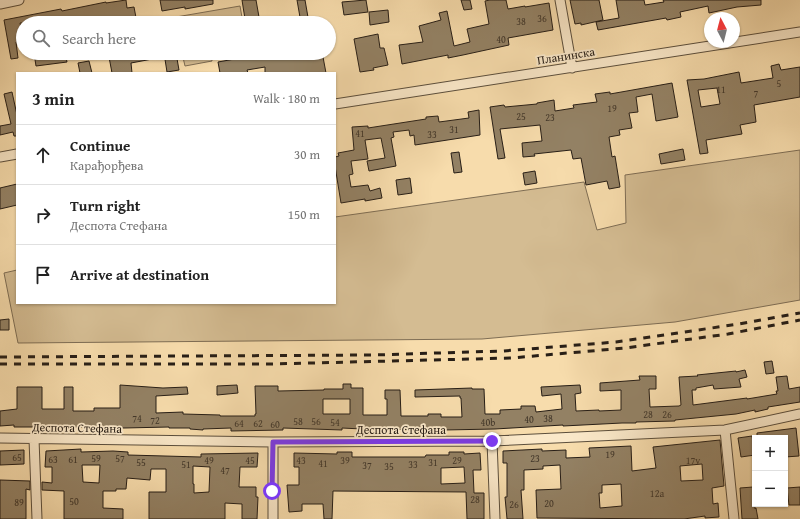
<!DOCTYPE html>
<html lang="en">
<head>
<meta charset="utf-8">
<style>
	:root { --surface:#fff; --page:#f2f2f2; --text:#222; --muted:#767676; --line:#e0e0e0 }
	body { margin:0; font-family:"Gentium Book Plus",serif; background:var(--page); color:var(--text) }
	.controls { position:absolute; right:12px; bottom:12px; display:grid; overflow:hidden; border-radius:0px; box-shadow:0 1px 3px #0004 }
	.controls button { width:36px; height:36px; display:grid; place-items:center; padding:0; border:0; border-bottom:1px solid var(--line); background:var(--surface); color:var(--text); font:20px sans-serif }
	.compass { position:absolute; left:704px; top:12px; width:36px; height:36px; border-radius:50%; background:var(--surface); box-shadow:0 1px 3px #0004; rotate:353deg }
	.stop { position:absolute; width:12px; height:12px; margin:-9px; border:3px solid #7c3aed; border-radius:50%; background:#fff }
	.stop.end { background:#7c3aed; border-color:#fff; box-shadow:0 1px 4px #0008 }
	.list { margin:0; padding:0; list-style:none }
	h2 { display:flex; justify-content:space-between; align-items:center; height:52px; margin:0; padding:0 16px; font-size:17px }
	h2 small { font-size:13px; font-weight:400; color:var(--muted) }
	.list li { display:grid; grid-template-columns:26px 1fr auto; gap:12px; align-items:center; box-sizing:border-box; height:60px; padding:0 16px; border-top:1px solid var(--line) }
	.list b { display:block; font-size:15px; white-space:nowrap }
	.list p { margin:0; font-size:13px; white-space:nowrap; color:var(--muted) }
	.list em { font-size:13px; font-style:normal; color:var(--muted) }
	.icon { flex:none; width:22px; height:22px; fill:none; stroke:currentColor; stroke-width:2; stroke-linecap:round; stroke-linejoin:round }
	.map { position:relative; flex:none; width:800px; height:519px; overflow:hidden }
	.search { position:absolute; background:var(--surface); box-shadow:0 1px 3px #0004; left:16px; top:16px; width:320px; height:44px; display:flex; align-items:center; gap:10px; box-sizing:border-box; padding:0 14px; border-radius:22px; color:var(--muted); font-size:15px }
	.panel { position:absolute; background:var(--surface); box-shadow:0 1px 3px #0004; left:16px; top:72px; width:320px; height:232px; border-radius:0px }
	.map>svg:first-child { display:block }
	.green { fill:#d4bc92; stroke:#7e6d54 }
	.building { fill:#938164; stroke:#271e16; fill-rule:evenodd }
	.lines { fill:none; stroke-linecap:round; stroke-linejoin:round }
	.street-casing { stroke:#5b4e3c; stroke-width:11 }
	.street { stroke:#fae8c9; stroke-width:9 }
	.rail { stroke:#271e16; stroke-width:3; stroke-dasharray:7 7; stroke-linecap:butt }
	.route { stroke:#7c3aed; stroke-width:5 }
	.labels { text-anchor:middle; stroke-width:3.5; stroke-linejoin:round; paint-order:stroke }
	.number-label { font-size:10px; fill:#42372a }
	.street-label { font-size:12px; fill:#271e16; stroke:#fae8c9 }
</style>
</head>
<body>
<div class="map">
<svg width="800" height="519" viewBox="0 0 800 519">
	<rect width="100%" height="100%" fill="#f7dcac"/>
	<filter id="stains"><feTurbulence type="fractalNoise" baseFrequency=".005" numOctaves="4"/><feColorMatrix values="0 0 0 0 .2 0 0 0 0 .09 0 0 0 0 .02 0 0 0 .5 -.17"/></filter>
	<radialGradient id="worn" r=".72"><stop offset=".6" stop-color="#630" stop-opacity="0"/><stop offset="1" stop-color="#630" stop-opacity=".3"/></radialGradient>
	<path class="green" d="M240,6L243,23H177L176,17Z
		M182,53H211L212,61L185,66Z
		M800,150V300L675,322L482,339L18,343L4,273L17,270V303H335V217L584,182L597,230L626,223L625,175Z"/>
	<path class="building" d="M126,0L127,8L134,7L137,23H118V20L103,23H20L22,33H19L20,41L16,42L18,58L11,59L4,20L61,9L62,11L106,2V3Z
		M160,0H213V4L185,9V7L162,11Z
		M242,0H256L259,17L245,19Z
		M297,0H305L309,23H301Z
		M366,0L368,12L344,15L342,2Z
		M461,0H470L472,9L464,10Z
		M490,0H506L508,9L525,6V7L549,3L553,30L508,38L509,45L463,55L448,58V55L402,64L399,45L423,42L419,26L441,20L439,13L447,11L454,46L470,42L467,29L489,24L485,1Z
		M570,0H599L603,20L581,25V23L575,24Z
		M616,0H644L645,5L664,2L663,0H761V5L737,7L709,13L708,6L680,12L681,17L667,20L666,18L598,30L596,22L619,18Z
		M388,10L389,22L370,25L369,12Z
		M378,34L380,48H384L388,65L373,68L374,70L360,72L354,39Z
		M34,53H65L67,62L36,66Z
		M123,53H163V57L131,63L132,73H112L109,57L124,54Z
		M164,53H176L179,70L167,72Z
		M257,53H315L316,58L323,57L326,73H265V67L247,70L248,73H220L218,62L257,55Z
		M89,61L92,73H80L78,63Z
		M779,64L781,70L800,67V97L754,105L756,122L740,125L742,134L706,140L708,153L700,154L687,80L704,79L739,72L741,83L773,78L771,66ZM717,88L720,104L701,107L698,90Z
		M672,83L678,117L656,121L652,94L636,97L638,112L629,113L632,128L619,130L620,135L609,137L612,157L615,156L620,187L609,189L607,181L586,185L581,158L573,159L571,150L534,154L535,156L523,157L522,143L542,141L540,125L500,129L505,158L498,159L490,107L504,105L505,107L537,104V103L554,100L555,111L574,108L573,105L597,102L595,94L610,92V94Z
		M12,92L17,115V136H14L13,132L0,135V126L11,124L4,94Z
		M479,110L480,135L415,145L414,135L410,136L409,130L393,132L394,137L391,138L396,166L369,171L367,161L385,158L381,138L365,140L368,159L351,161L353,174L349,175L351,187L368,185L370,191L380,188L382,198L365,201V199L341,203L335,166V157L339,156L338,153L354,150L352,127L368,126V128L426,119V117L438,116L439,122L469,118L468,112Z
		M683,149L685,160L661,164L659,154Z
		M459,152L462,172L454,173L451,153Z
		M535,171L537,183L525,185L523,173Z
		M410,178L412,193L398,195L396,180Z
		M17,184V205L0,209V188Z
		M9,319V330H0V320Z
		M772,361L774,373L766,374L764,362Z
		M745,370L747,377L739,379L741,387L714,389L713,385L696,388V390H692L693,405L747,398V399L777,394L776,391H778L776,377L787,376L789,389L800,387V402L768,407V409L755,412V410L736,414L675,420V421L636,422V423H622L563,426V425L495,429L444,430V429L421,428V430L382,429V430L342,428V430L283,428V430L231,431V428L203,429V430L190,429V428H169V427L124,428L86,427H14V425L0,426V411L17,409V387H42V409H64V387H73V411H94V408H120V385L163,388L187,387L188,394L156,396V413L183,412V414L220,415V416H255V414H256L255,386H278V391L324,390V389H343V384H351V388H363V415H387V399H385V390H400L401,416H428V414H441V417H462L461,398H460V396L415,397V390L472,388V389H484L485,414H500V410L521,409V406H535L536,412L562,409L561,394L542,396L541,387L580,385L581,393L575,394L576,411L599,410V411L621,410V390L600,391V383L640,380L639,376H656V389H649L650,407L679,406L681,405L679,377L698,376L697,375L736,371V372ZM323,399H350V414H323Z
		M237,385L238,393L217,395V386Z
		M796,428L799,456L785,457V438H757V433Z
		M752,436L755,455L741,457L738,438Z
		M720,440L724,486L712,488L713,504L718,503L719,517L705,518V516L684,519L537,518L536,490L561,489L560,465L543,466V469L524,470V490H521L523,519H507L505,497H507V463H503V451L542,449V451L566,450V458L590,457L589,448L631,446L632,471L656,468L653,447ZM702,464L703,480L681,481L680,466ZM621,484L622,506L600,508L599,493H602V485Z
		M81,449V452L113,451L128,452V455L201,457V454L258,453L257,467H240L239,487H256V497H258L257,519H242V504L225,503V519H149V492H166V469H151L150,480L127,478L126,489H116V491H103V508L123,509V519H64V491L42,490V482L52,483V467H45L46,451ZM82,465H100L99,483L83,482ZM193,466L210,467L209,492L194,493V484H193Z
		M24,450V464L0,465V451Z
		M337,452H352V457H425L426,455H449V452H464V454L480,453L481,470H473L474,493H484V519H467L466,492L333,491L332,519H324L323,504H302V511L289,512L287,485H299V467H294V453L337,454ZM464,467L465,483L441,484V468Z
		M0,480L30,481V490L26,489V519H0Z
		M753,487V491L755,490V509L756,508L758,519H742L740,488Z
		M800,487V505H789L787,488Z"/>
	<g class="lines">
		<g class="street-casing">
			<path id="street" d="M560,0L572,68
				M0,4L19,0
				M335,104L800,32
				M0,157L17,154
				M725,430L734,519
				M0,438L273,442L492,441L725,430L800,414
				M34,439L37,519
				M492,441L495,519
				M273,442V519"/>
		</g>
		<use href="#street" class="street"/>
		<path class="rail" d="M0,357L373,355L503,351L616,342L739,324L800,313
			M0,364H272L511,358L625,348L728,334L800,320"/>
	</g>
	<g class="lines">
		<path class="route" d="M272,491L273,442L492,441"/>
	</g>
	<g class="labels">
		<g class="number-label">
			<text x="542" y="22">36</text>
			<text x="521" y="25">38</text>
			<text x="501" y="43">40</text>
			<text x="779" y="87">5</text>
			<text x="721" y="93">11</text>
			<text x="756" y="97">7</text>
			<text x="612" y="112">19</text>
			<text x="521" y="120">25</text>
			<text x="550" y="121">23</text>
			<text x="454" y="133">31</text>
			<text x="360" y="137">41</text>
			<text x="432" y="138">33</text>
			<text x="648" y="418">28</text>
			<text x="667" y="418">26</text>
			<text x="137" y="422">74</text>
			<text x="548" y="422">38</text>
			<text x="529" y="423">40</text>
			<text x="155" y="424">72</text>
			<text x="298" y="425">58</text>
			<text x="316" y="425">56</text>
			<text x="335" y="426">54</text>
			<text x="488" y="426">40b</text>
			<text x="239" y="427">64</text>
			<text x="258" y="427">62</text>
			<text x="275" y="428">60</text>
			<text x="610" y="458">19</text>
			<text x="17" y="461">65</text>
			<text x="96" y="462">59</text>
			<text x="120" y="462">57</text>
			<text x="535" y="462">23</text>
			<text x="53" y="463">63</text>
			<text x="73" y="463">61</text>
			<text x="209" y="464">49</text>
			<text x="250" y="464">45</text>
			<text x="301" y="464">43</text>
			<text x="345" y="464">39</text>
			<text x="457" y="464">29</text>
			<text x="693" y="464">17v</text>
			<text x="141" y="466">55</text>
			<text x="433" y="466">31</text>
			<text x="323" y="467">41</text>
			<text x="186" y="468">51</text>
			<text x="413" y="468">33</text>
			<text x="367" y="469">37</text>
			<text x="389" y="470">35</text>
			<text x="225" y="474">47</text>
			<text x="657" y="497">12a</text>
			<text x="475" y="503">28</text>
			<text x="74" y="505">50</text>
			<text x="19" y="506">89</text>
			<text x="549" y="507">20</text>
			<text x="514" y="508">26</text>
		</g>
		<g class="street-label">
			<text transform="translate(566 56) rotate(-9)" y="4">Планинска</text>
			<text transform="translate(77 428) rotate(1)" y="4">Деспота Стефана</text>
			<text x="401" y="434">Деспота Стефана</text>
		</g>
	</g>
	<rect width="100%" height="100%" filter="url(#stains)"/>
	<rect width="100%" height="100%" fill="url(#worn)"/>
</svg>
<div class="controls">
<button>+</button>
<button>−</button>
</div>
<svg class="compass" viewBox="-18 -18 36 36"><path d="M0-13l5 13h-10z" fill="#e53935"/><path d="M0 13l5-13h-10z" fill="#767676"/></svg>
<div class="stop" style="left:272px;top:491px"></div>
<div class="stop end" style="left:492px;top:441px"></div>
<div class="search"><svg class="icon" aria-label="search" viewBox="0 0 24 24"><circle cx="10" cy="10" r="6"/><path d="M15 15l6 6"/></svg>Search here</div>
<section class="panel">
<h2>3 min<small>Walk · 180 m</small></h2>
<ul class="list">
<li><svg class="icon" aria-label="ahead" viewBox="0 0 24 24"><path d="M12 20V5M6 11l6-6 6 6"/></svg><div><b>Continue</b><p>Карађорђева</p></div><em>30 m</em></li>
<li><svg class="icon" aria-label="right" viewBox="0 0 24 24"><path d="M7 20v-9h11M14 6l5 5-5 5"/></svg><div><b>Turn right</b><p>Деспота Стефана</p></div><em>150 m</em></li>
<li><svg class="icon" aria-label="arrive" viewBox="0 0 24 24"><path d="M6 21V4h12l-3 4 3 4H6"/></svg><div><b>Arrive at destination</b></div></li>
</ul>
</section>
</div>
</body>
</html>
